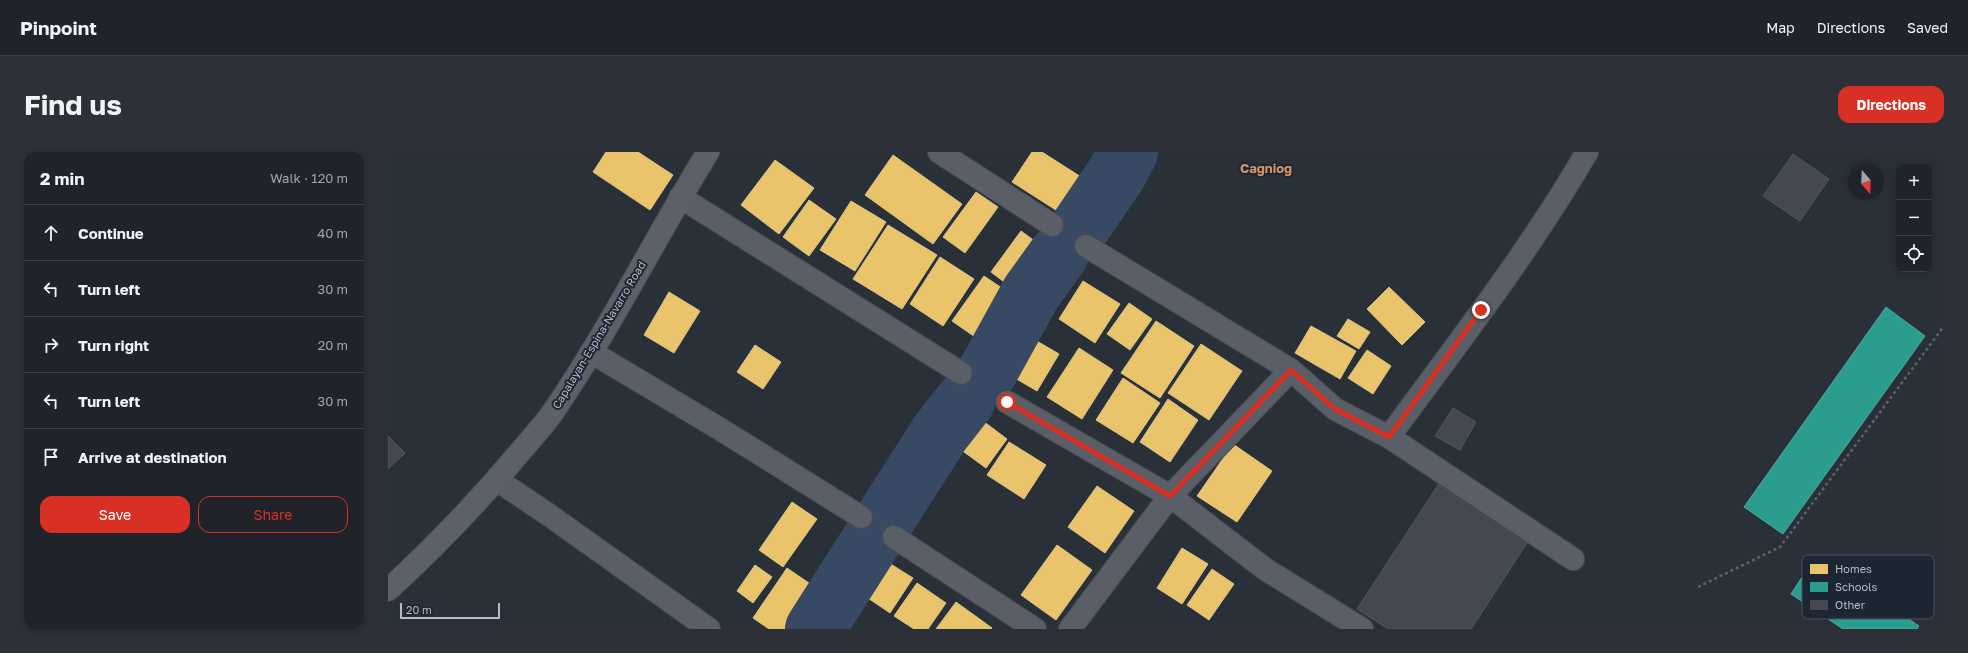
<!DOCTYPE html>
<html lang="en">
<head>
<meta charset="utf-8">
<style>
	:root { --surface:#20242a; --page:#2d3036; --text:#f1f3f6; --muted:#a2a4a8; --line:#3d4147; --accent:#d93025 }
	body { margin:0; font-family:"Golos Text",sans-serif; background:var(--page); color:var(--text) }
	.controls { position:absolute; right:12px; top:12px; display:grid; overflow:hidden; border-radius:8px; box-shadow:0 2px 10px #0003 }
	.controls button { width:36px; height:36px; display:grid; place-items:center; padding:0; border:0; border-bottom:1px solid var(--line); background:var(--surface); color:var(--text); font:20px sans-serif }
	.compass { position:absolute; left:1460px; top:12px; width:36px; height:36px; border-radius:50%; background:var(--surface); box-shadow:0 2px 10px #0003; rotate:161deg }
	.scale { position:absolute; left:12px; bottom:10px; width:100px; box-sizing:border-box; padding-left:4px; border:2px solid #b4bcc9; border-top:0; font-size:11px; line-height:14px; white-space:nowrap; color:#b4bcc9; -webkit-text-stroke:3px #1d2633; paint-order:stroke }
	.stop { position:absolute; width:12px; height:12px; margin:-9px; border:3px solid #d93025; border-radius:50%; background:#fff }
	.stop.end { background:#d93025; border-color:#fff; box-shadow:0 1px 4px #0008 }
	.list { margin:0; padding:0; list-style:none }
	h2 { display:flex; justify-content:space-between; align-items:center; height:52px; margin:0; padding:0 16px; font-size:17px }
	h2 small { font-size:13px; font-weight:400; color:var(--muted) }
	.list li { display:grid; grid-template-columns:26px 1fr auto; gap:12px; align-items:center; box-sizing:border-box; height:56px; padding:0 16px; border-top:1px solid var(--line) }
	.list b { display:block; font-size:15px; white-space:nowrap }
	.list em { font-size:13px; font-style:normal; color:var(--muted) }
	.actions { display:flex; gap:8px; padding:12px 16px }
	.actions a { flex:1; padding:9px 0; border:1px solid var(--accent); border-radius:12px; text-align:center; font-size:14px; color:var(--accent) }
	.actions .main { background:var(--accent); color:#fff }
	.icon { flex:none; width:22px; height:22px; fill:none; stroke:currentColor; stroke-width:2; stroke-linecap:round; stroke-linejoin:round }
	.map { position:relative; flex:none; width:1556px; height:477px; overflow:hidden; border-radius:12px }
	header { display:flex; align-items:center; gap:24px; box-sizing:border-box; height:56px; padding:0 20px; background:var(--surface); border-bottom:1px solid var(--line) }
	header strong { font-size:19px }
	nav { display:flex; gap:22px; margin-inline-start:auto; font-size:14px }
	.intro { display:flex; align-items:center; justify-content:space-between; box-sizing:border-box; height:96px; padding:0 24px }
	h1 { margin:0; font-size:28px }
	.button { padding:10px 18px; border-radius:12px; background:var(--accent); color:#fff; font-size:14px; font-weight:700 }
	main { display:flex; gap:24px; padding:0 24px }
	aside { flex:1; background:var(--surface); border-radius:12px; box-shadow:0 2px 10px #0003 }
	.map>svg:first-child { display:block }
	.homes { fill:#e9c46a; stroke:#d9c286 }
	.schools { fill:#2a9d8f; stroke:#53a6a0 }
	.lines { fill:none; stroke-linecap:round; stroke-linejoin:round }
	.river { stroke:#384963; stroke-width:60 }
	.building { fill:#444950; stroke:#52575f }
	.minor-casing { stroke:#484c53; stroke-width:24 }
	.primary-casing { stroke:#484c55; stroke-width:24 }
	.path { stroke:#5d636a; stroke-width:2.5; stroke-dasharray:3 3; stroke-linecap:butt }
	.minor { stroke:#5a5e66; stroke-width:22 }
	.primary { stroke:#5c6168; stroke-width:22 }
	.route { stroke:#d93025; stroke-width:5 }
	.labels { text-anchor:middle; stroke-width:4; stroke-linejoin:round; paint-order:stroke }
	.street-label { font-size:11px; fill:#b4bcc9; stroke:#1d2633 }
	.quarter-label { font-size:13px; font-weight:bold; fill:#d59563; stroke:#1d2633 }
	.key { fill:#1d2633; stroke:#4a5360; stroke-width:1 }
	.key-label { font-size:11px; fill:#b4bcc9 }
</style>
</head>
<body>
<header>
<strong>Pinpoint</strong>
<nav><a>Map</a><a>Directions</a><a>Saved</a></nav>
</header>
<div class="intro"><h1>Find us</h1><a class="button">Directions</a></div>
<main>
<aside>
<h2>2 min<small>Walk · 120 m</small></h2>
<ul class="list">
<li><svg class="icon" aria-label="ahead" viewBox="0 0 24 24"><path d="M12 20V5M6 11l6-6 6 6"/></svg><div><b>Continue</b></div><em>40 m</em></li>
<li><svg class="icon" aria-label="left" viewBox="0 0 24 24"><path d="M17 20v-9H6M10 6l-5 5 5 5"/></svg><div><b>Turn left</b></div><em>30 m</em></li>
<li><svg class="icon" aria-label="right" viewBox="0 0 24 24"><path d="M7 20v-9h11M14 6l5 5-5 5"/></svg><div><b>Turn right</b></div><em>20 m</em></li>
<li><svg class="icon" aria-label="left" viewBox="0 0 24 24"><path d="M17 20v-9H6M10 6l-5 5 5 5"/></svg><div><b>Turn left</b></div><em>30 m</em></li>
<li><svg class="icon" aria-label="arrive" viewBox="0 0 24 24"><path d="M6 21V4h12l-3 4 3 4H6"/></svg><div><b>Arrive at destination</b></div></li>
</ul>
<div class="actions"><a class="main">Save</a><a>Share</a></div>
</aside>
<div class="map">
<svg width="1556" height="477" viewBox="0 0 1556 477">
	<rect width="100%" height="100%" fill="#2a3038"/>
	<path class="homes" d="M218,0H250L285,23L262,58L205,20Z
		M644,0H654L704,32L682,67L624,30Z
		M505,3L574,52L545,92L477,43Z
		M387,8L426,36L391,82L353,53Z
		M588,40L610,55L577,101L555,85Z
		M421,48L448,67L421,104L395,85Z
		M463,49L498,70L467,119L432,98Z
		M500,73L549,103L514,157L465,127Z
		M633,79L659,98L628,139L603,120Z
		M552,105L586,127L555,174L522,152Z
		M596,124L645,157L613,203L564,169Z
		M695,129L732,152L707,191L671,167Z
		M1001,135L1037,170L1014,193L979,157Z
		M281,140L312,159L286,201L256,183Z
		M741,151L764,167L742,198L719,182Z
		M960,167L982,180L971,197L949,184Z
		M768,169L806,194L772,246L733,221Z
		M923,174L968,199L952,227L907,201Z
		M642,185L671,202L649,239L620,222Z
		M813,192L854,219L821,268L780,241Z
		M367,193L393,210L375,237L349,220Z
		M691,196L725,218L694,267L659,245Z
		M979,198L1003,214L985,242L960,226Z
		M735,226L772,251L745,291L708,268Z
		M780,247L810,268L782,310L752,290Z
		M587,263L619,287L598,316L565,292Z
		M621,290L658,313L636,347L599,323Z
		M845,292L884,319L849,370L809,344Z
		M709,334L746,359L717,401L680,375Z
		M404,350L429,367L395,415L371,398Z
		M669,393L704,418L668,468L633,443Z
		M794,396L820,412L794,452L769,436Z
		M493,406L525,426L502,461L471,440Z
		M367,413L384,425L365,451L349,439Z
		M399,416L434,440L407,477H381L365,466Z
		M824,417L846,432L821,468L799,453Z
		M529,431L558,451L540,477H526L506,464Z
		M568,450L604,476L603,477H548Z"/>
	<path class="schools" d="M1498,155L1537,184L1395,382L1356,355Z
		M1428,404L1531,474L1529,477H1455L1403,442Z"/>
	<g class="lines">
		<path class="river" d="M693,74L729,21L740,0
			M600,219L643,141L671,102
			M427,477L552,281L577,249"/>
	</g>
	<path class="building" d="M1405,2L1441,27L1412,69L1375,44Z
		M1065,256L1088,270L1072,298L1047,284Z
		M0,284L17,301L0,317Z
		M1052,330L1141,388L1083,477H1000L969,457Z"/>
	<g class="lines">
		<g class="minor-casing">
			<path id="minor" d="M551,0L664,73
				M292,45L573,221
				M698,94L903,218L947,257L1001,285L1185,407
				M203,200L332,277L473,365
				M619,250L782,344L877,417L974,477
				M1001,285C1069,192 1141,100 1199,0
				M109,328L161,363L321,477
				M506,385L647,477
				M682,477L782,344L903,218"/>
		</g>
		<g class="primary-casing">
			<path id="primary" d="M0,438C47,395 91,349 132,300C143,287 155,274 165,260C222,177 267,86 320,0"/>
		</g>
		<path class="path" d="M1310,435L1392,395L1556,174"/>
		<use href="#minor" class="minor"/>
		<use href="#primary" class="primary"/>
	</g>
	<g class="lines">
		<path class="route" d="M619,250L782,344L903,218L947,257L1001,285L1093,158"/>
	</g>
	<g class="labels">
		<g class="street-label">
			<text transform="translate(211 183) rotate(-59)" y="4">Capalayan-Espina-Navarro Road</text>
		</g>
		<g class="quarter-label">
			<text x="878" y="21">Cagniog</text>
		</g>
	</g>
	<rect x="1414" y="403" width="132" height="64" rx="6" class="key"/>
	<rect x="1422" y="412" width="18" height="10" fill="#e9c46a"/>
	<rect x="1422" y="430" width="18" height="10" fill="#2a9d8f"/>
	<rect x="1422" y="448" width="18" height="10" fill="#444950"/>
	<g class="key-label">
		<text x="1447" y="421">Homes</text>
		<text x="1447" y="439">Schools</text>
		<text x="1447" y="457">Other</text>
	</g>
</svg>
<div class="controls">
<button>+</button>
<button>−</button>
<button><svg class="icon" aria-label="locate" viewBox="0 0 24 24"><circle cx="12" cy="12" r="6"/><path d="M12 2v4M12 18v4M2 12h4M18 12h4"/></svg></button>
</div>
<svg class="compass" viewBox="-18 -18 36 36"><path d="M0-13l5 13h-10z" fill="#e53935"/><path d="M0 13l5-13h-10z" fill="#a2a4a8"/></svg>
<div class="scale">20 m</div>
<div class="stop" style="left:619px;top:250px"></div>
<div class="stop end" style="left:1093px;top:158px"></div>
</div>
</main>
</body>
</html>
